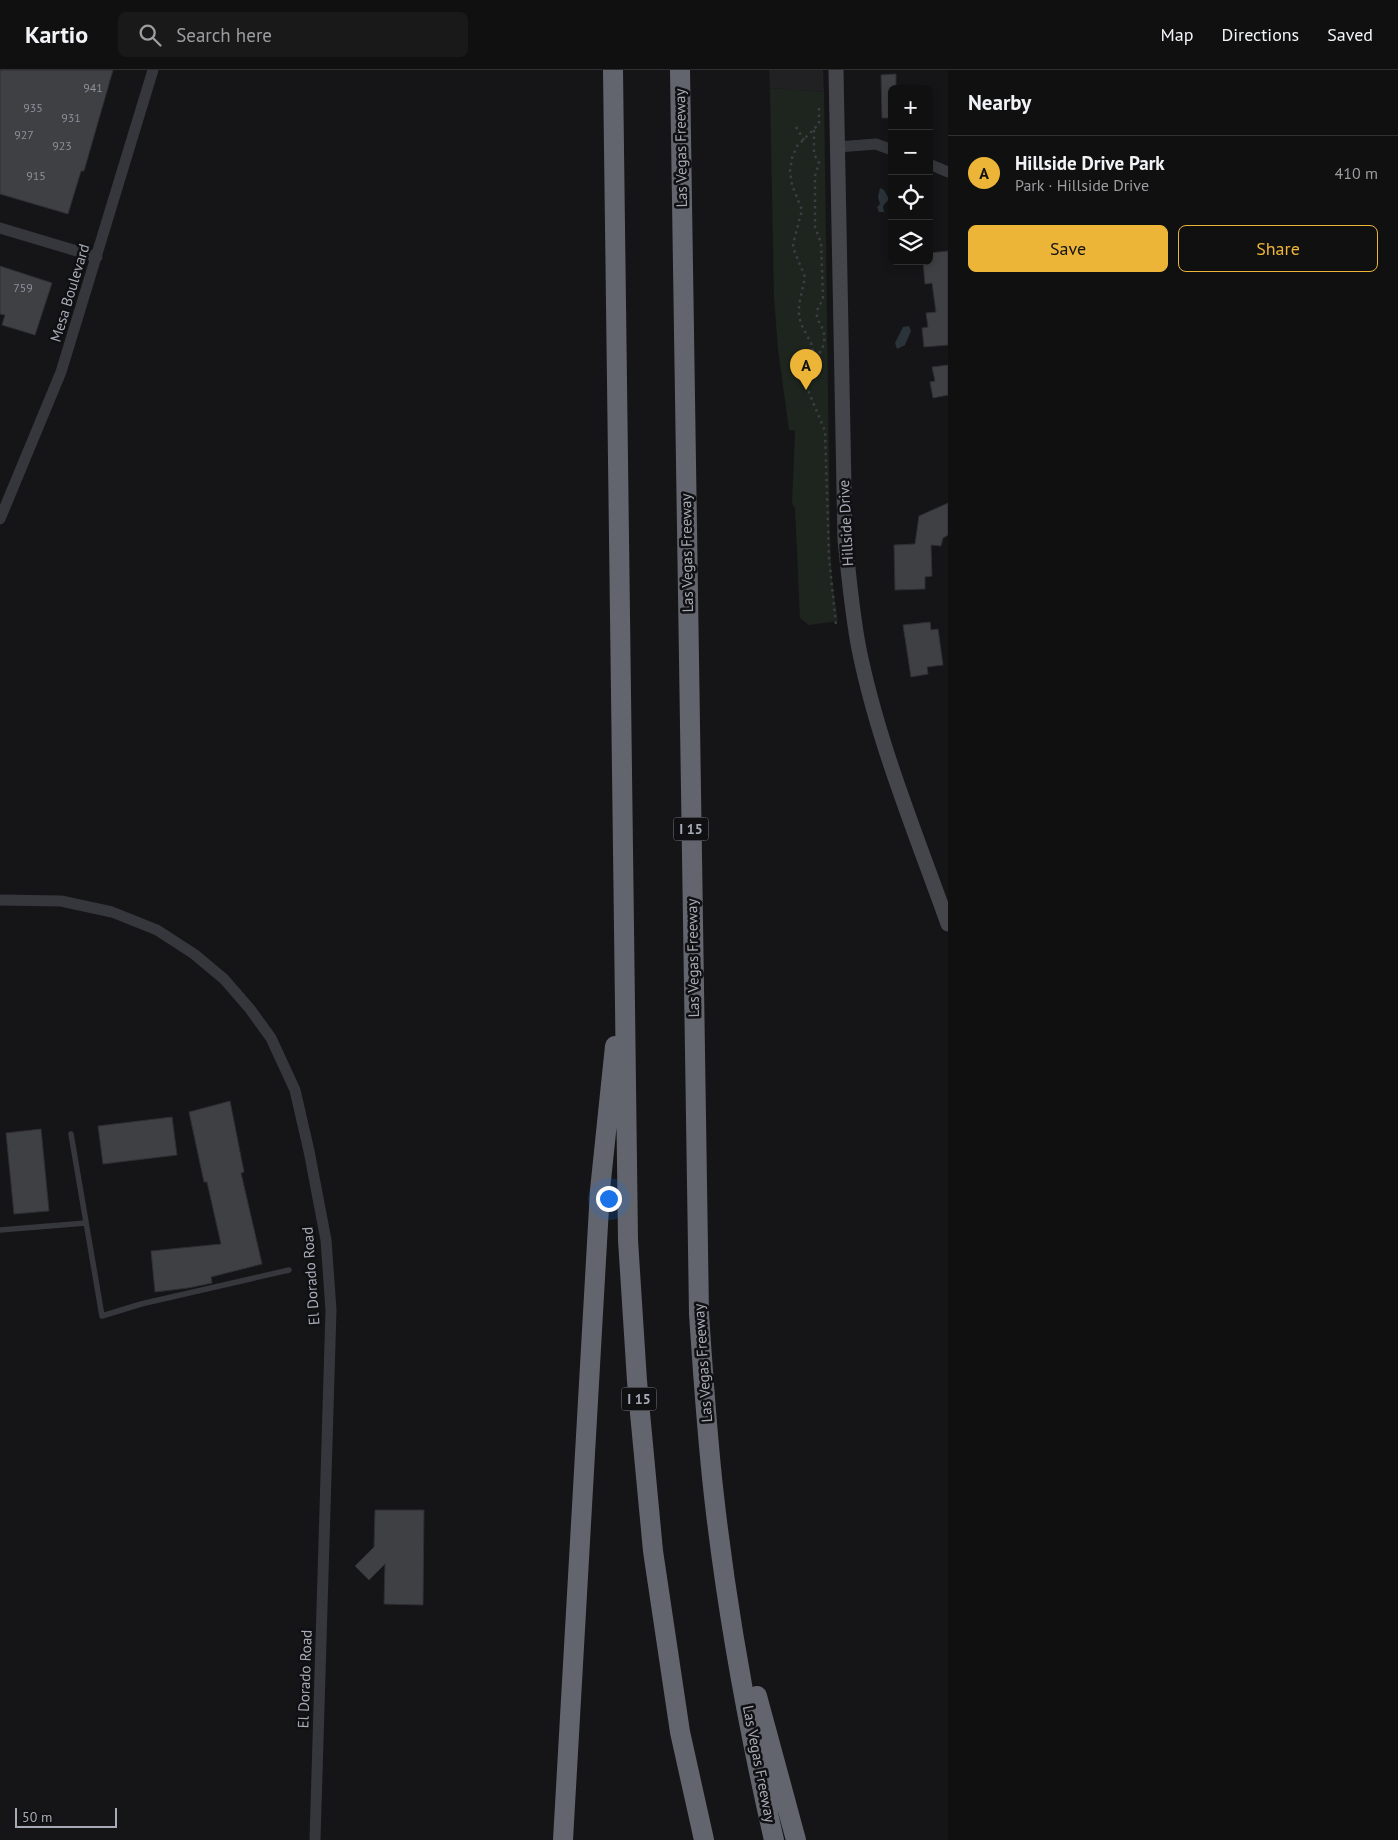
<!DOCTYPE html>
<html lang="en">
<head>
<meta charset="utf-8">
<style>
	:root { --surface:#101011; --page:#19191a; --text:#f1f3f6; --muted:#9c9d9f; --line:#303031; --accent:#edb537 }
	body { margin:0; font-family:"PT Sans",sans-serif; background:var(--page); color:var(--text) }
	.controls { position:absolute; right:15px; top:15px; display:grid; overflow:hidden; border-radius:8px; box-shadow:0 2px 8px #0003 }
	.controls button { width:45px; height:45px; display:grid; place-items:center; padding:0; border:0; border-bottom:1px solid var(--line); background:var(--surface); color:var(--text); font:25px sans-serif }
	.scale { position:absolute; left:15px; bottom:12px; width:102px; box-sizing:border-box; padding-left:5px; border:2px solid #a7abb7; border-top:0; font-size:14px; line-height:18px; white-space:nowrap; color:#a7abb7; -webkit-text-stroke:4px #101012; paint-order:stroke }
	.you { position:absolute; left:608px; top:1128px; width:18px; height:18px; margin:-12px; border:4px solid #fff; border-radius:50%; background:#1a73e8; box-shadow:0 0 0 8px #1a73e833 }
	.badge { display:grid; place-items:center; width:32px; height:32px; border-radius:50%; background:var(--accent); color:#111; font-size:16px; font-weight:700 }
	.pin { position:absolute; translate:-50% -41px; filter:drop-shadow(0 1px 2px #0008) }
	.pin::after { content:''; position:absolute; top:26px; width:18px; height:15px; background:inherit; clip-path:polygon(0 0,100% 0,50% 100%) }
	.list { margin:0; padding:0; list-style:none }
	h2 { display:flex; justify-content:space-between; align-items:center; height:65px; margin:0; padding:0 20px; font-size:21px }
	h2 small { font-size:16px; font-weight:400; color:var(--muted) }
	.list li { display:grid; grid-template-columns:32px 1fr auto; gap:15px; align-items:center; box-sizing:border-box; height:75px; padding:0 20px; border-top:1px solid var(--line) }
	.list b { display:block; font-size:19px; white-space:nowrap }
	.list p { margin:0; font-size:16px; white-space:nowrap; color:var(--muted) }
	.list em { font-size:16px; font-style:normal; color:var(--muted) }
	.actions { display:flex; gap:10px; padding:15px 20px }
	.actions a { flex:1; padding:11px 0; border:1px solid var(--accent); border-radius:8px; text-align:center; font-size:18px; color:var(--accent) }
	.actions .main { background:var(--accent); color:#111 }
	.icon { flex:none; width:28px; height:28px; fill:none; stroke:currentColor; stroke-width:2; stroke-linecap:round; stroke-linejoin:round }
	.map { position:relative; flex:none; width:948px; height:1770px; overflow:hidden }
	header { display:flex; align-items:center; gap:30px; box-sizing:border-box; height:70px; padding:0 25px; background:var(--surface); border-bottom:1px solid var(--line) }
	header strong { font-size:24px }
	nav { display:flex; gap:28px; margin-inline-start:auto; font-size:18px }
	.search { width:350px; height:45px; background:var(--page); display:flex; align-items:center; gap:12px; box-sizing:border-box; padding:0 18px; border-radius:8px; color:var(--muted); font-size:19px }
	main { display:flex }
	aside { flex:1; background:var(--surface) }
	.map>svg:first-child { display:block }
	.built { fill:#212124 }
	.green { fill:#1d251e }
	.water { fill:#2b333a }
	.building { fill:#3f4044; stroke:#2f2f33 }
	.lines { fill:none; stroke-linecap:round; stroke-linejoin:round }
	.path { stroke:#3c3e43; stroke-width:2.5; stroke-dasharray:2.5 4; stroke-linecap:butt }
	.service { stroke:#36373c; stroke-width:5.5 }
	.minor { stroke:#36373c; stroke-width:11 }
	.secondary { stroke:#44464c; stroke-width:15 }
	.motorway { stroke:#62656d; stroke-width:20 }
	.labels { text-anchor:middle; stroke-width:5; stroke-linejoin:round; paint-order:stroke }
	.number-label { font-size:12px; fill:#8d909a }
	.shield { fill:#101012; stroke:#7a7c86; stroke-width:1 }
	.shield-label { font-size:14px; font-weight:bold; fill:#a7abb7 }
	.street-label { font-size:15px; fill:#a7abb7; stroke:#101012 }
</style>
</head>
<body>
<header>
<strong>Kartio</strong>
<div class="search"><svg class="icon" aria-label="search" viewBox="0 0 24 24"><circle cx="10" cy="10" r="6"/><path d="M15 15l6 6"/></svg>Search here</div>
<nav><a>Map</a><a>Directions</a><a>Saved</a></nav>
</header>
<main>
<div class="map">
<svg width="948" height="1770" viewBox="0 0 948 1770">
	<rect width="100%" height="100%" fill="#151517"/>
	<path class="built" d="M769,0H823L824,22L770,18Z"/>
	<path class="green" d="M770,18L824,22L830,471L832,510L838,551L809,555L800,548L795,438L792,434L795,361L789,360L778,279L774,228Z"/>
	<path class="water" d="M880,118L884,120L889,129L883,136L884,142H879L877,137L880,134L878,127Z
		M909,256L911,261L905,275L897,279L895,273L903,257Z"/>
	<path class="building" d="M0,0H113L84,101H81L68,144L0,124Z
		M896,4V19H892V48H882L881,5Z
		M948,181V275L924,277L922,258L928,257L926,243L936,242L932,213L925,214L923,191H929V183Z
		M0,196L52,213L35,265L2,255L5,245L0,244Z
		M948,295V325L933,328L930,312L935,311L932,297Z
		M948,433V465L943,468L941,476L931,475L932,506L925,507V519L895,520L894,475L915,474L919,446Z
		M930,552L931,560L938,559L943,595L927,597L928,604L911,607L903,555Z
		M230,1031L244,1102L241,1103L262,1194L211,1207L212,1213L188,1218L155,1222L151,1181L221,1174L207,1112H204L189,1042Z
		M172,1047L177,1085L103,1094L98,1056Z
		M41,1059L49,1141L14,1144L6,1063Z
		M375,1440H424L423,1535L384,1534L385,1494L369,1510L355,1496L374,1477Z"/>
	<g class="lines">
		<path class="path" d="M819,38V54L797,76L792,88L790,101L792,115L802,140L793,174L794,180L805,207L799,235V245L801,254L811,273L815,289L808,303L805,313L825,361L829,488L836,555
			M796,57L804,70
			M814,60V84L819,93L815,106V157L821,173L823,227C822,233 818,236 817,242C816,251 821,253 823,260C827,272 822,281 815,289"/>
		<path class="service" d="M71,1064L102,1246L141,1234L289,1200
			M0,1160L86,1153"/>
		<path class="minor" d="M838,77L876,74L892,80
			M929,94L948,102
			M0,158L97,187
			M0,449L61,302L153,0
			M0,830L61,831L112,842L157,860L194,884L224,909L250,939L271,968L295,1020L309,1081L326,1170L331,1240L315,1770"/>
		<path class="secondary" d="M836,0L845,470C849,507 852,543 859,579C878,673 916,764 948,854"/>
		<path class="motorway" d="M613,0L628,1170L637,1311L653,1481L680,1662L704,1770
			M680,0L699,1244C703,1304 707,1365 714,1426C727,1541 748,1657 774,1770
			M757,1626L796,1770
			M563,1770L600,1120L615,976"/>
	</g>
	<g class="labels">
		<g class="number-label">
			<text x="93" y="22">941</text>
			<text x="33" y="42">935</text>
			<text x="71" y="52">931</text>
			<text x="24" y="69">927</text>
			<text x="62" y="80">923</text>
			<text x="36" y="110">915</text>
			<text x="23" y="222">759</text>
		</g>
		<g class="shield">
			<rect x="673.5" y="747.5" width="35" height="23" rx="4"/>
			<rect x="621.5" y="1317.5" width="35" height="23" rx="4"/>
		</g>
		<g class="shield-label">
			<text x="691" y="764">I 15</text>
			<text x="639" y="1334">I 15</text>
		</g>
		<g class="street-label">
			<text transform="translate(681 78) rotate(-91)" y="5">Las Vegas Freeway</text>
			<text transform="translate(70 223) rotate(-73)" y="5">Mesa Boulevard</text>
			<text transform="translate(846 453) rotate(-93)" y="5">Hillside Drive</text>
			<text transform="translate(687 483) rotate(-91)" y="5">Las Vegas Freeway</text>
			<text transform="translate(693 888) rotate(-91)" y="5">Las Vegas Freeway</text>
			<text transform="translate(311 1206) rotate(-94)" y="5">El Dorado Road</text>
			<text transform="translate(703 1293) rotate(-94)" y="5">Las Vegas Freeway</text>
			<text transform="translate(305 1609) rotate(-88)" y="5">El Dorado Road</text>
			<text transform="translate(759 1694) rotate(79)" y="5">Las Vegas Freeway</text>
		</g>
	</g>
</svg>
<div class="controls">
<button>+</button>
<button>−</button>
<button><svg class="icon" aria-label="locate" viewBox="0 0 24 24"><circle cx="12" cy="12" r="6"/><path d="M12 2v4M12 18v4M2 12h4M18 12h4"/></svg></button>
<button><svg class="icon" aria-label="layers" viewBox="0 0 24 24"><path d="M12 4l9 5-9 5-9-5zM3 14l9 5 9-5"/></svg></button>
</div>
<div class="scale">50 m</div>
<div class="you"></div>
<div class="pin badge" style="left:806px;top:320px">A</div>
</div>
<aside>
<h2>Nearby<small></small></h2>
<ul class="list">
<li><span class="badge">A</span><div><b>Hillside Drive Park</b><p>Park · Hillside Drive</p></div><em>410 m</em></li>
</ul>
<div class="actions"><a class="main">Save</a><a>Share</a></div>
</aside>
</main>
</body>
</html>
